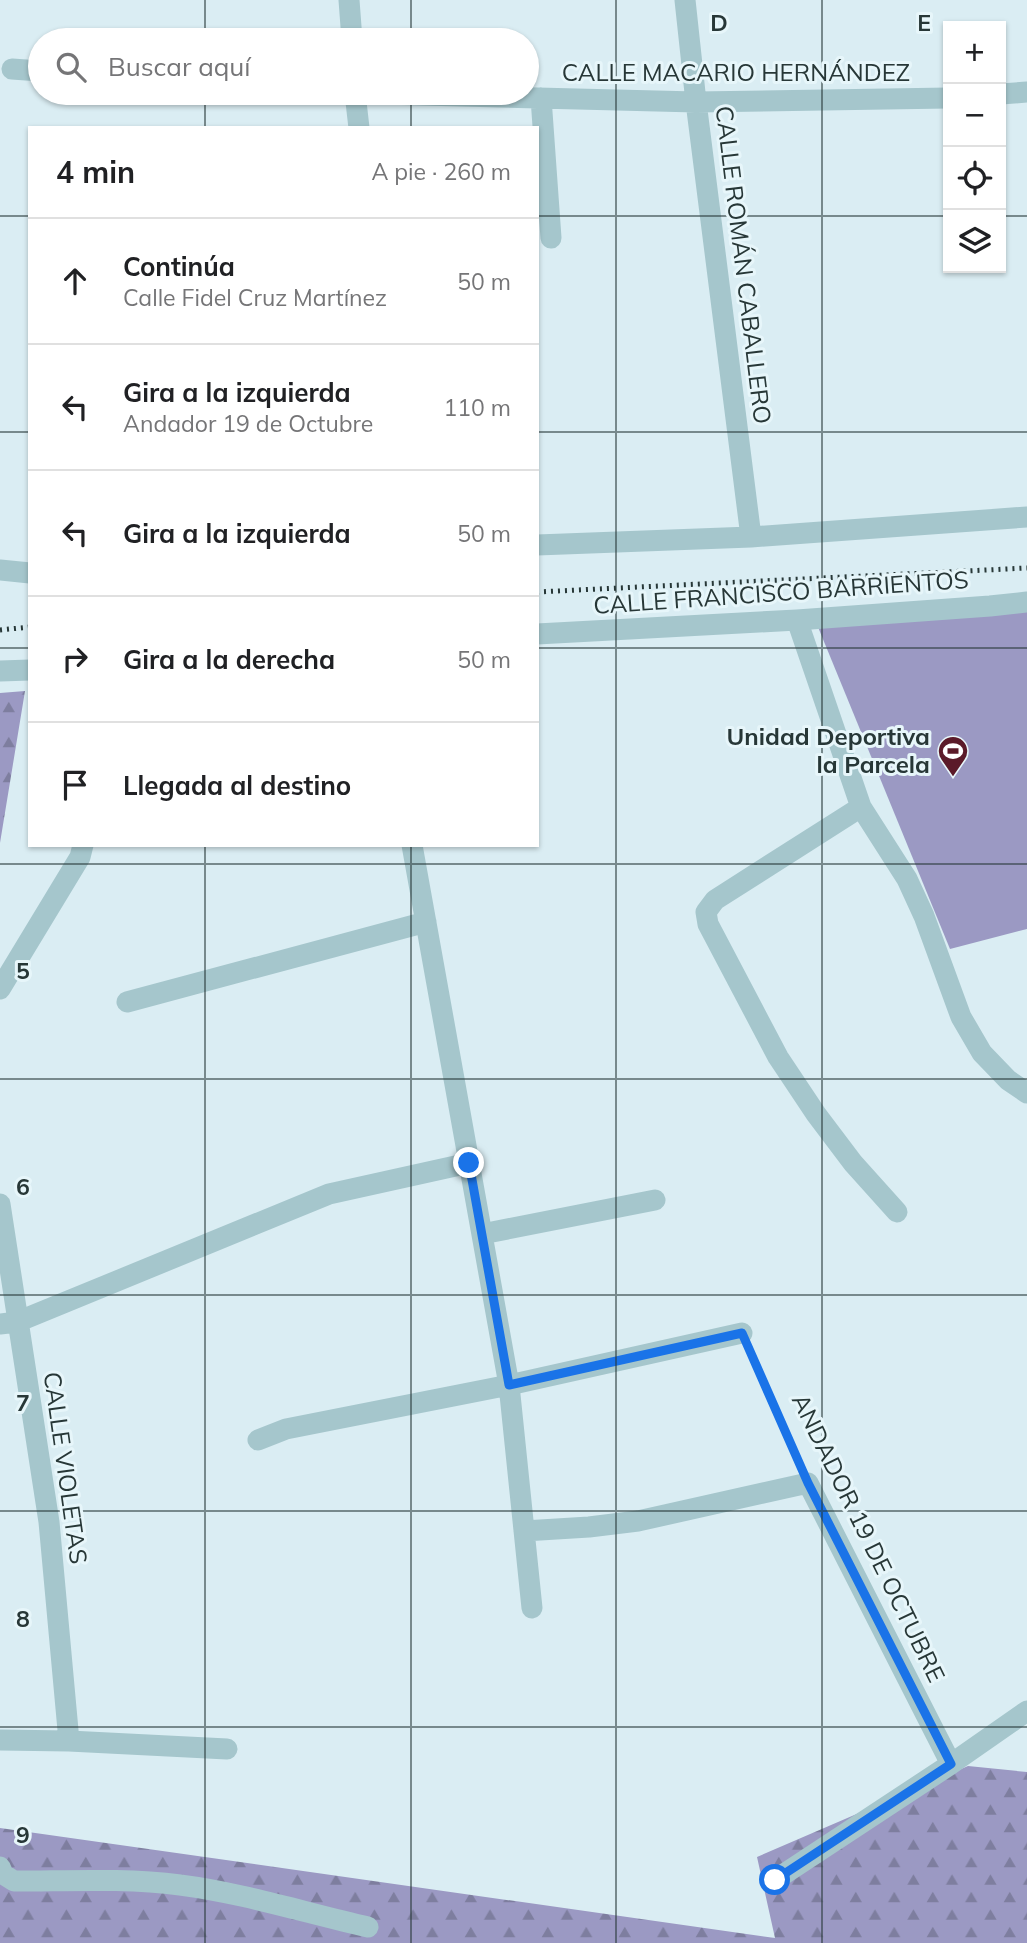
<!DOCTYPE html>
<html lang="es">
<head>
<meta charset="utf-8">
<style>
	:root { --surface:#fff; --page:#f2f2f2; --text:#202124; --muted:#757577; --line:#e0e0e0 }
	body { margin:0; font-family:Mulish,sans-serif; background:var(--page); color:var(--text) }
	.controls { position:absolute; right:21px; top:21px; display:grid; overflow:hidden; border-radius:0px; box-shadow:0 2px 5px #0004 }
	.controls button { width:63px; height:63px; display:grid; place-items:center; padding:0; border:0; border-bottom:2px solid var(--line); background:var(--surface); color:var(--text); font:35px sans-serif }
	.stop { position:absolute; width:21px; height:21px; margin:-16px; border:5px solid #1a73e8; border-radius:50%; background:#fff }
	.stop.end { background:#1a73e8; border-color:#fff; box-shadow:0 2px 7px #0008 }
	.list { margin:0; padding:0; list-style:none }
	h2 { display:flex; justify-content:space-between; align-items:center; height:91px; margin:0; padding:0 28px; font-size:30px }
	h2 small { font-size:23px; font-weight:400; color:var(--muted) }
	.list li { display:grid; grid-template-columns:46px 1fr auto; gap:21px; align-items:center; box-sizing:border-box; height:126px; padding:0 28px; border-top:2px solid var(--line) }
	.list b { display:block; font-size:26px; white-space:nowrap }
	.list p { margin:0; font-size:23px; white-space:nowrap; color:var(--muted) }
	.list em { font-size:23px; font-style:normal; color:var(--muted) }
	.icon { flex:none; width:38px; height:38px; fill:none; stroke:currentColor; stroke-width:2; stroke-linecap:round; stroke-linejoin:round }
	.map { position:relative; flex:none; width:1027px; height:1943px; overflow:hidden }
	.search { position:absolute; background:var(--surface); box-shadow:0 2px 5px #0004; left:28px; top:28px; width:511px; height:77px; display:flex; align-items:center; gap:18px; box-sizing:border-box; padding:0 24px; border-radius:38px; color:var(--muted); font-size:26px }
	.panel { position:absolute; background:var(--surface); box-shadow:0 2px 5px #0004; left:28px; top:126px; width:511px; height:721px; border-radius:0px }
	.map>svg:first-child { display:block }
	.forest { fill:url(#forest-firs) }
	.pitch { fill:#9b99c3 }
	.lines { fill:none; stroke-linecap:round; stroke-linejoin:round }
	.path { stroke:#8fb2b7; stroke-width:4.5; stroke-dasharray:3.5 3.5; stroke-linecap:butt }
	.street { stroke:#a5c6cc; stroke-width:21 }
	.rail { stroke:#273737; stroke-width:5; stroke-dasharray:2 5; stroke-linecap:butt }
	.route { stroke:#1a73e8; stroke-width:9 }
	.grid { fill:none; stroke:#273737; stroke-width:2; stroke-opacity:0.55 }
	.labels { text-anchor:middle; stroke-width:6; stroke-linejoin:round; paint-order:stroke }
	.street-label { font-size:24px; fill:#273737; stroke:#e7f6fa }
	.poi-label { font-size:24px; font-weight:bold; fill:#273737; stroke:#e7f6fa; text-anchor:end }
	.grid-label { font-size:23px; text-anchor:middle; font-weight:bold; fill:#273737; stroke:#e7f6fa; stroke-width:6; stroke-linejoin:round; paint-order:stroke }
</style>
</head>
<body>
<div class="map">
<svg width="1027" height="1943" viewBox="0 0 1027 1943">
	<defs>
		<pattern id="forest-firs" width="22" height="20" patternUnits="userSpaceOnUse" patternTransform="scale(1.75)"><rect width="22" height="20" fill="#9b99c3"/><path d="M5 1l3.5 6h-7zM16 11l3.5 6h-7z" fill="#7e7e9f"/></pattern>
	</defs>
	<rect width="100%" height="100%" fill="#daedf3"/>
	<path class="forest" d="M25,691L0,843V693Z
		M968,1766L1027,1772V1943H0V1828L775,1938L757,1857Z"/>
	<path class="pitch" d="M1027,607V929L950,949L818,627Z"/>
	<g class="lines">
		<path class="path" d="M752,1356L798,1460"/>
		<path class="street" d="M349,0L352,40
			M685,0L696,102L751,537
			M12,69L40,71
			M342,93L696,102L948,98
			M355,93L359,128
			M1001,94L1027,92
			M541,98L551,238
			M537,545L751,537L1027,517
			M0,570L30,573
			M797,620L861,807L907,879L924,916L961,1017L982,1053L1008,1080L1027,1093
			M537,634L797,620L990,606L1027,602
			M0,671L30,670
			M861,807L715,900L706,912L708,924L778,1057L816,1114L853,1163L897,1212
			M412,845L509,1385L532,1608
			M0,989L80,857L83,845
			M127,1002L426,922
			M0,1204L49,1522L69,1741
			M482,1234L655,1200
			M0,1324L17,1322L329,1194L469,1163
			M258,1440L286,1429L509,1385L742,1333
			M524,1531L589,1527L638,1521L808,1483L951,1764
			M0,1740L69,1741L227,1749
			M0,1867L3,1874L14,1881C69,1881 125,1878 180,1885C243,1893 306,1913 368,1927
			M775,1880L951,1764L1027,1711"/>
		<path class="rail" d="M537,592L1027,568
			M0,630L30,627"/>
	</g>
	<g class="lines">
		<path class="route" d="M469,1163L509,1385L742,1333L808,1483L951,1764L775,1880"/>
	</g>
	<path class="grid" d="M205,0V40M411,0V40M616,0V1943M822,0V1943M205,93V128M411,93V128M0,216H30M537,216H948M1001,216H1027M0,432H30M537,432H1027M0,648H30M537,648H1027M205,845V1943M411,845V1943M0,864H1027M0,1079H1027M0,1295H1027M0,1511H1027M0,1727H1027"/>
	<defs>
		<g id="stadium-pin" transform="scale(1.575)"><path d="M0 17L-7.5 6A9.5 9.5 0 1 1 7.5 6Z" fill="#5b1a29" stroke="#e7f6fa"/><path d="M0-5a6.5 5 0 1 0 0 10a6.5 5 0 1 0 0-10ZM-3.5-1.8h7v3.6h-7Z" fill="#fff"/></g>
	</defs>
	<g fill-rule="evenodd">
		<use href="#stadium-pin" x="953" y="751"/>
	</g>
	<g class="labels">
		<g class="street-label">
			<text x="736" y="81">CALLE MACARIO HERNÁNDEZ</text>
			<text transform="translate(743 265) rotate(83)" y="8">CALLE ROMÁN CABALLERO</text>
			<text transform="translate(781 593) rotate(-4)" y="8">CALLE FRANCISCO BARRIENTOS</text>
			<text transform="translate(65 1468) rotate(82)" y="8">CALLE VIOLETAS</text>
			<text transform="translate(868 1538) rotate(64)" y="8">ANDADOR 19 DE OCTUBRE</text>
		</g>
		<g class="poi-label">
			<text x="930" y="745">Unidad Deportiva<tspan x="930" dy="28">la Parcela</tspan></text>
		</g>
	</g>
	<g class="grid-label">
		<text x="719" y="31">D</text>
		<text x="924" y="31">E</text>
		<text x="23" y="979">5</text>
		<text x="23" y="1195">6</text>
		<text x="23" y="1411">7</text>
		<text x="23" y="1627">8</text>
		<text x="23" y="1843">9</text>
	</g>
</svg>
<div class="controls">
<button>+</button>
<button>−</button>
<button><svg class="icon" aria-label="locate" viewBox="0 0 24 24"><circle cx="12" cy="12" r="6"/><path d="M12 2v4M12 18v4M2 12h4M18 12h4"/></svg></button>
<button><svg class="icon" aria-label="layers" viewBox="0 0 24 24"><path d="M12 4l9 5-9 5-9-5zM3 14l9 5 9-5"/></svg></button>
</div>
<div class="stop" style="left:775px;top:1880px"></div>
<div class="stop end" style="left:469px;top:1163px"></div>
<div class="search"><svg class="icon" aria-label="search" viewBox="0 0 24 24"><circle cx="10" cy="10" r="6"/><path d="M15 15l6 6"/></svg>Buscar aquí</div>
<section class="panel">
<h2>4 min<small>A pie · 260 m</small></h2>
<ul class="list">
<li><svg class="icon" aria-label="ahead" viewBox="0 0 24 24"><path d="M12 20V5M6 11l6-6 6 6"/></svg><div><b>Continúa</b><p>Calle Fidel Cruz Martínez</p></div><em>50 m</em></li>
<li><svg class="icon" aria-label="left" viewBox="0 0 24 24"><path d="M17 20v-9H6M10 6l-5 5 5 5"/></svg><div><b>Gira a la izquierda</b><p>Andador 19 de Octubre</p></div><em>110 m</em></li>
<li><svg class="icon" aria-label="left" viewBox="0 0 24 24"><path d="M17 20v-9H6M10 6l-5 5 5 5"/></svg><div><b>Gira a la izquierda</b></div><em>50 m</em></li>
<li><svg class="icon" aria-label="right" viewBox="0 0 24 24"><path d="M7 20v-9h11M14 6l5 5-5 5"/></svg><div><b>Gira a la derecha</b></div><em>50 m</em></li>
<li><svg class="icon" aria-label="arrive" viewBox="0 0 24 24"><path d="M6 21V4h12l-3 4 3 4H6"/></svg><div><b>Llegada al destino</b></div></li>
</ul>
</section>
</div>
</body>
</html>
